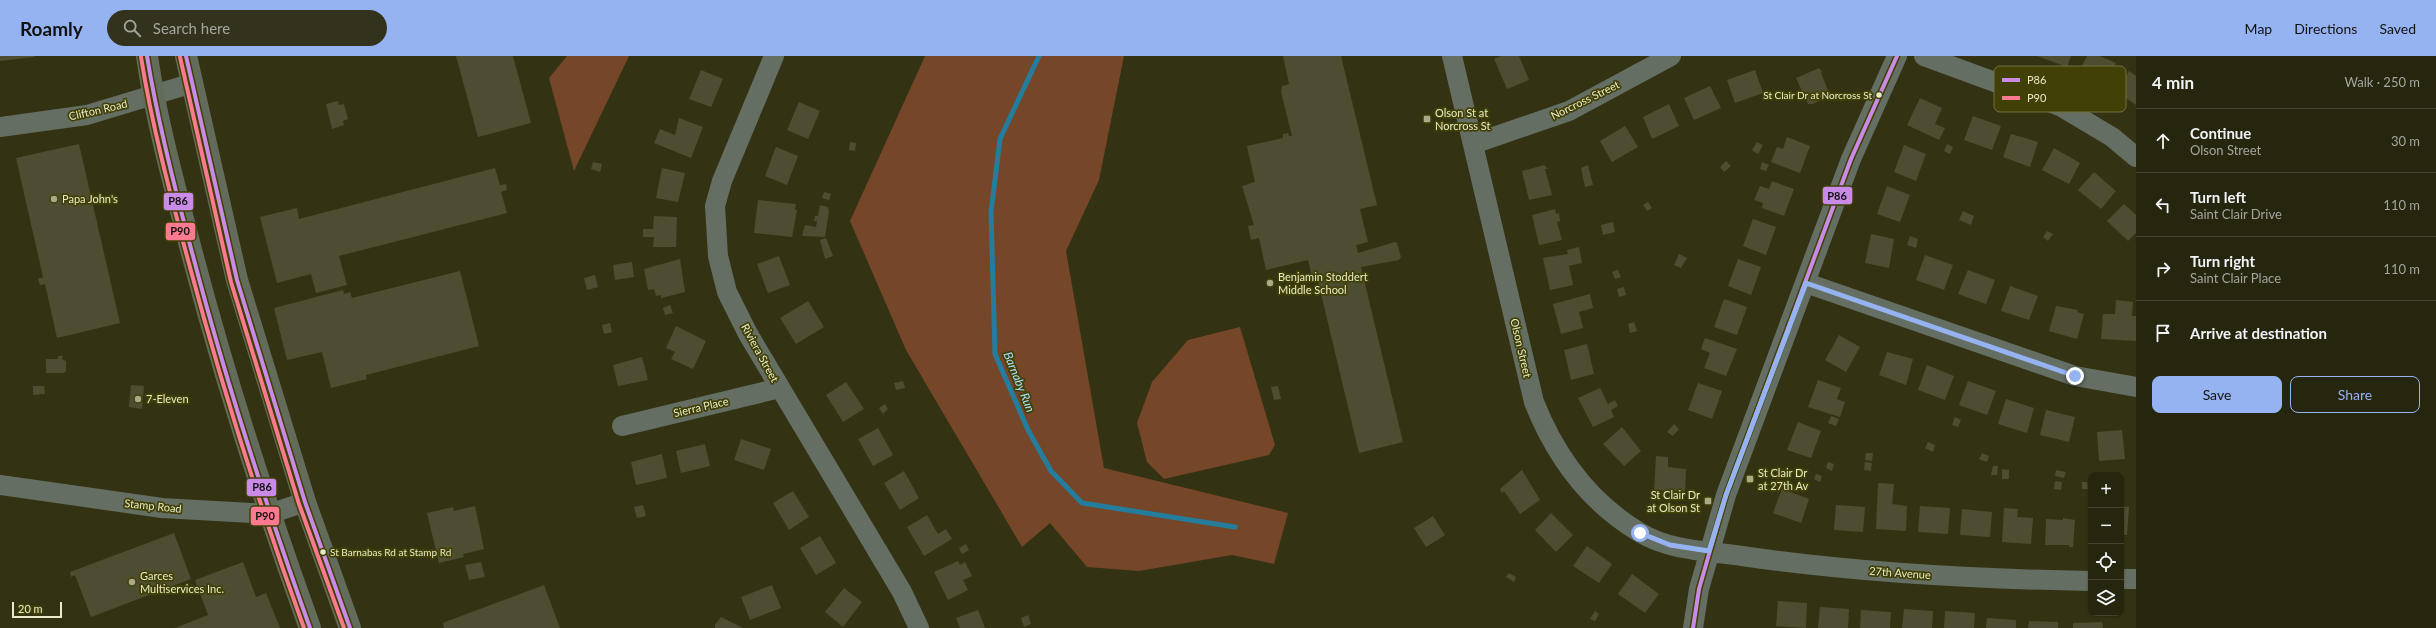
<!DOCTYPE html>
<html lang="en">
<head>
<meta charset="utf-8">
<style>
	:root { --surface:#26260f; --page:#32321d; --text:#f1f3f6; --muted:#a4a59e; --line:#42432f; --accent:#95b2f1 }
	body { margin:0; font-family:Lato,sans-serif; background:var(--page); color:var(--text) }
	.controls { position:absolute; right:12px; bottom:12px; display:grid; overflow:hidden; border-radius:8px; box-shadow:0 1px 3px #0004 }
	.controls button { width:36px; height:36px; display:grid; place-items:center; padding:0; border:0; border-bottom:1px solid var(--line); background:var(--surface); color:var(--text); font:20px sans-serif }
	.scale { position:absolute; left:12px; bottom:10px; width:50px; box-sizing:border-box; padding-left:4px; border:2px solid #e9eac7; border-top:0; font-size:11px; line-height:14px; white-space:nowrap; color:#e9eac7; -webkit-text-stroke:3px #404007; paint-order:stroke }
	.stop { position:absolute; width:12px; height:12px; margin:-9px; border:3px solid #95b2f1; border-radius:50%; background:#fff }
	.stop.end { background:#95b2f1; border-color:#fff; box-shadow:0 1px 4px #0008 }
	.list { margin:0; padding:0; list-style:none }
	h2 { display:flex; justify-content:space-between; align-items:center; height:52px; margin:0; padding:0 16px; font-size:17px }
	h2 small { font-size:13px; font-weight:400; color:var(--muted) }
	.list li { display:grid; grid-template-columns:26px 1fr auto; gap:12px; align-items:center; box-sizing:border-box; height:64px; padding:0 16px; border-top:1px solid var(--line) }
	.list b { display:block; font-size:15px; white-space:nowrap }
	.list p { margin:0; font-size:13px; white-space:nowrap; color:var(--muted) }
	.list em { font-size:13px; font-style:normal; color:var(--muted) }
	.actions { display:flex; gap:8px; padding:12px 16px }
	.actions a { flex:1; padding:9px 0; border:1px solid var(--accent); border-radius:8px; text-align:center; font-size:14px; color:var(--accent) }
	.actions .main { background:var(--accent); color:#111 }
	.icon { flex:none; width:22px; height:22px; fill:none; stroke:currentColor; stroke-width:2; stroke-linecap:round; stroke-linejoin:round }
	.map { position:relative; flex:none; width:2136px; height:572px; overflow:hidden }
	header { display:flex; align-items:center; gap:24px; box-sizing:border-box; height:56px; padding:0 20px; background:var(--accent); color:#111 }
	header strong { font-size:19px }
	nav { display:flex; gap:22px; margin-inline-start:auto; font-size:14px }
	.search { width:280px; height:36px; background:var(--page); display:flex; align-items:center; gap:10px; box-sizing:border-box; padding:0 14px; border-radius:22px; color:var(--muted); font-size:15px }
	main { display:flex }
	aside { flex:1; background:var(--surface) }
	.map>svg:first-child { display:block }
	.green { fill:#754627 }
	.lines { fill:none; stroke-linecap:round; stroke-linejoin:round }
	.stream { stroke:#247d9c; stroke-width:5 }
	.building { fill:#4d4d31 }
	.minor { stroke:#656e62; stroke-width:20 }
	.major { stroke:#636c5a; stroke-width:22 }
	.bus-1-casing { stroke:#404007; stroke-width:7 }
	.bus-2-casing { stroke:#404007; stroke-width:7 }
	.bus-1 { stroke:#ca8be6; stroke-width:4 }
	.bus-2 { stroke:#fc7a8f; stroke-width:4 }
	.route { stroke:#95b2f1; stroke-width:5 }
	.bus-dot { fill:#e9eac7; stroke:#404007; stroke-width:1.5 }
	.poi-dot { fill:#a9aa88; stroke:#404007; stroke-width:1.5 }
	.labels { text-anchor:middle; stroke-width:3.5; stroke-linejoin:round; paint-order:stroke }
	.bus-label { font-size:10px; fill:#e9eac7; stroke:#404007; text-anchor:end }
	.street-label { font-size:11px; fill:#e9eac7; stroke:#404007 }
	.poi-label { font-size:11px; fill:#e9eac7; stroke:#404007; text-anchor:start }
	.water-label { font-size:12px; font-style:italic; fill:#ade0f9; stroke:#404007 }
	.key { fill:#404007; stroke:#737341; stroke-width:1 }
	.key-label { font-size:11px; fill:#e9eac7 }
	.line-badge { stroke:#404007; stroke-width:1.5 }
	.pale-badge-label { font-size:11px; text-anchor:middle; font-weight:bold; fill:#111 }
</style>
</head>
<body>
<header>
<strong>Roamly</strong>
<div class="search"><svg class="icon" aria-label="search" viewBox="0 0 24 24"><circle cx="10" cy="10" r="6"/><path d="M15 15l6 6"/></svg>Search here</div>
<nav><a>Map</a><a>Directions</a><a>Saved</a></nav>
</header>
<main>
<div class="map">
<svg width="2136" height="572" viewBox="0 0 2136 572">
	<rect width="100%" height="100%" fill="#333314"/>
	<path class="green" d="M567,0H629L574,115L549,22Z
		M925,0H1124L1099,124L1066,195L1104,412L1288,457L1274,508L1232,499L1139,515L1087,511L1050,467L1022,491L906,294L850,165Z
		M1240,271L1275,389L1269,399L1164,423L1147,406L1137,367L1152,326L1188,284Z"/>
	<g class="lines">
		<path class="stream" d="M1039,0L1000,83L991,156L995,298L1028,374L1051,415L1082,447L1235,471"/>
	</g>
	<path class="building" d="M0,0H34V1L0,5Z
		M456,0H513L531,67L478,81Z
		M1283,0H1341L1377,149L1360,153L1368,186L1356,189L1358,197L1395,186L1397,187L1401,201L1399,204L1361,211L1403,386L1359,397L1318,225L1313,226L1308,204L1266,214L1259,182L1251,184L1248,170L1254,169L1242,130L1255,126L1247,90L1283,82V78L1288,77L1289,80H1292L1281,36L1282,30L1289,28Z
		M1501,0H1519L1529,24L1507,33L1494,3Z
		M2037,0H2071L2067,11Z
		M2087,0H2100L2116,7L2105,29L2079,16Z
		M1819,12L1822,16L1821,17L1830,39L1813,48H1808L1796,22Z
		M701,14L723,23L711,51L689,43Z
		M1755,14L1763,37L1735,47L1727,24Z
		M2129,15L2136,20V49L2116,35Z
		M1710,30L1721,52L1694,64L1684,42Z
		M1920,42L1942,52L1935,68L1945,72L1939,84L1907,69Z
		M338,45L339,49L344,48L348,63L343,65L344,69L332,73L326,48Z
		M799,46L820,55L808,83L787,74Z
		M1669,48L1679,70L1652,83L1643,61Z
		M1973,60L2001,70L1992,94L1964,84Z
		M679,62L703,71L691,102L654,87L660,73L675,79Z
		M1625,70L1638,91L1612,106L1600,85Z
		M2011,78L2038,86L2030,111L2003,101Z
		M1787,81L1810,90L1800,117L1771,106L1777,91L1783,93Z
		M850,86L856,87L855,95L849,94Z
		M1757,86L1763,89L1758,98L1752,94Z
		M79,88L120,267L57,282L45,228L40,229L38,223L43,221L16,102Z
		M1947,88L1953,91L1950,98L1944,95Z
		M1904,89L1926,98L1916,125L1894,116Z
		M776,91L798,100L787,129L765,120Z
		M2054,92L2080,107L2069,128L2042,114Z
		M1726,105L1731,110L1724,116L1720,111Z
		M593,106L602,108L600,116L591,113Z
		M1762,106L1769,109L1766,115L1760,113Z
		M1544,109L1548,113H1545L1552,139L1529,144L1522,115Z
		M1588,109L1593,129L1585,131L1581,112Z
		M495,112L500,129L506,128L507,134L501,136L507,157L339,200L347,229L316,237L311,218L277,227L260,161L297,152L299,163Z
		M662,112L685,117L678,146L656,142Z
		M2094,116L2116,135L2101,153L2078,134Z
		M1772,125L1794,133L1784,160L1762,152L1763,147L1754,144L1760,130L1769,133Z
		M1887,130L1910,139L1900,166L1877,158Z
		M824,136L831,138L829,144L822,142Z
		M758,144L796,148L795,153L797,154L792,181L754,177Z
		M1648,146L1652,152L1647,155L1643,149Z
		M2124,148L2136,159V177L2128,185L2107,165Z
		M820,149L828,151L829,156L825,181L802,180L805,169L816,171L817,165H814L815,160H818Z
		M1555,153L1556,158L1559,157L1560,165L1557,166L1562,184L1539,189L1532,159Z
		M1963,155L1974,160L1971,169L1959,164Z
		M654,160L677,161L676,191H653L654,181H643V173H653Z
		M1753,163L1776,171L1766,199L1743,190Z
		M1613,166L1615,176L1603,179L1601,169Z
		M2047,175L2053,178L2048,185L2043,181Z
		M1871,178L1894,183L1889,212L1865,207Z
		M1910,180L1918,183L1916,192L1907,189Z
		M826,182L833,200L825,203L820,184Z
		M1579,191L1582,207L1569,210L1573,229L1550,234L1543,202L1568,198L1567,194Z
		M1679,198L1687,202L1681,212L1674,209Z
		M1925,199L1953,209L1944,234L1916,224Z
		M779,200L790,229L768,237L757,208Z
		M680,203L685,236L661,242V239L656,240L654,233L648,234L644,213Z
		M1738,203L1761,211L1751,239L1728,230Z
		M632,206L634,221L615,224L613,209Z
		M1618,214L1621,221L1615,223L1612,216Z
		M1968,214L1995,224L1986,248L1958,238Z
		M460,215L479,290L366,319L367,323L331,332L322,296L287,304L274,252L343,234L344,238L350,236L352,242Z
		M595,219L598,231L587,234L584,222Z
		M2010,230L2038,240L2029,264L2001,255Z
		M1624,231L1626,239L1619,241L1617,233Z
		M1590,238L1593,252L1579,256L1583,272L1561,278L1553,248Z
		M1724,243L1747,251L1737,279L1714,271Z
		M2116,244L2133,246L2132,260H2136V285L2101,283L2103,258H2115Z
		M808,245L824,271L796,288L780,262Z
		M670,249L673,257L665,259L663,252Z
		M2056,250L2078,254L2077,256L2084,258L2077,283L2049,275Z
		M1634,266L1637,275L1630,277L1628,268Z
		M610,267L612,276L604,278L602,269Z
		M676,270L706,285L693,313L671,303L675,296L666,292Z
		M1839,279L1860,291L1846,316L1825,304Z
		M1705,282L1737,293L1726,320L1704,312L1710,297L1701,293Z
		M1587,288L1594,318L1571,324L1564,294Z
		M1887,296L1913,303L1906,329L1879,319Z
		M58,300H63L62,303L66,305V315L64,317H46V303H58Z
		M642,301L648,324L618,330L613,309Z
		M1927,309L1954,320L1945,344L1918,334Z
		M1818,324L1841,332L1837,343L1845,346L1840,361L1808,351Z
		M903,325L905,332L896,334L894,327Z
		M1968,325L1996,335L1987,359L1959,349Z
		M846,326L864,353L843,366L826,339Z
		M1698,327L1722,335L1712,363L1688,354Z
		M131,329L144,330L142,353L129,351Z
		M33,330H44L45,338L33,339Z
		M1278,330L1281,343L1274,344L1271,331Z
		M1600,332L1608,348L1615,344L1618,350L1611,354L1614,361L1593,371L1578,342Z
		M2006,343L2034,352L2027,377L1998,368Z
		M885,348L888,353L883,358L879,352Z
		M2046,354L2075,361L2069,386L2040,379Z
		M1831,360L1839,363L1836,370L1828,367Z
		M1955,361L1961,364L1958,371L1952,369Z
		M1798,366L1821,375L1811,402L1787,394Z
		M1674,368L1679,373L1673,380L1667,376Z
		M1622,371L1641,395L1624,410L1603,388Z
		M878,372L893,399L873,410L858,383Z
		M2122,374L2125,403L2099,405L2097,376Z
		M741,383L771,393L764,414L734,404Z
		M1928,386L1935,389L1933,396L1925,392Z
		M705,388L710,410L681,417L676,395Z
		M1866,397H1873L1872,405L1865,404Z
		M1982,397L1989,400L1987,406L1979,403Z
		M662,398L667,422L636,429L631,406Z
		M1656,400L1668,401V411L1686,413L1685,436L1654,434Z
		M1828,406L1834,408L1832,415L1826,412Z
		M1865,406L1872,407L1871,415L1864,414Z
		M1993,410H1998L1997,419H1991Z
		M2002,413L2009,414V423H2002Z
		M1522,414L1540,444L1520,458L1504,435L1502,437L1500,433Z
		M2056,414L2066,416L2064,422L2055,420Z
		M904,415L919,442L900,454L884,427Z
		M1816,418L1822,420L1820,426L1814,423Z
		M2055,425L2062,426L2061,434L2054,433Z
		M2082,426H2087L2088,433H2082Z
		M1878,427L1894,428L1892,448L1907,450L1906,475L1876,473Z
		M1782,433L1809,443L1801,467L1773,457Z
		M793,435L809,461L789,474L773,447Z
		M643,449L646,460L637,462L634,451Z
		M1836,449L1865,451L1863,476L1834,474Z
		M475,450L484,493L463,498L464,501L439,507L427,457L453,451L454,455Z
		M1920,450L1950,452L1948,478L1918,476Z
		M2121,450L2129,451L2127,479H2121Z
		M2004,452L2018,453L2017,461L2033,462L2031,488L2002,486Z
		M1962,453L1992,456L1990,481L1960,479Z
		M1551,457L1573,479L1556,496L1535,474Z
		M927,459L938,478L946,473L952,483L924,500L907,471Z
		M1433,460L1445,479L1426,491L1414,472Z
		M2063,462L2075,464L2073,491H2069V489H2045L2046,463L2063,464Z
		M174,477L191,523L91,561L75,519L71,521L70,516Z
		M820,480L836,507L816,519L800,492Z
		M966,488L969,494L962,498L959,492Z
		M1587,490L1612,508L1599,527L1573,510Z
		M958,505L960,509L965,506L972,520L963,524L968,534L948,544L934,516Z
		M243,506L256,541L266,537L280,572H175L208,559L195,524Z
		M481,506L485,521L469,524L465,509Z
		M1509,517L1516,521L1514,526L1506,521Z
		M1632,518L1659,538L1645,557L1618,538Z
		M544,529L560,572H444L443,567L445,566Z
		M772,529L781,552L750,564L741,541Z
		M844,532L862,546L843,571L825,556Z
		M1778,545L1807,547L1806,572L1776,570Z
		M1820,551L1849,553L1848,572H1818Z
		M1904,553L1933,555L1932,572H1902Z
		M978,554L985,572H960L956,562Z
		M1861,554L1891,556L1890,572H1860Z
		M1595,555L1599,558L1595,565L1590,563Z
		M1945,555L1975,557L1974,572H1944Z
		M1028,559L1031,568L1024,571L1021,562Z
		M721,561L743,572H715V569Z
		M1987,562L2016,564V572H1986Z
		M2029,565L2058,566V572H2028Z
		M2102,566L2103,572H2073V567Z"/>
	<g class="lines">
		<path class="minor" d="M774,0L722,125L715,150L718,200L727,236L748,278L902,536L919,572
			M1452,0L1534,346C1555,399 1589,446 1639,476C1670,495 1707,495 1742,500C1858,517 1974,523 2091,525
			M1924,0L2060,50L2112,81L2136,101
			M0,71L87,59L193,27
			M1473,88L1569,55L1671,0
			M1806,227L2075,320L2136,331
			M622,370L780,332
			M0,429L162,452L269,458L305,446
			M2121,523H2136
			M1693,572L1699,533L1726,439L1851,103L1897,0"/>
		<path class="major" d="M147,0C156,63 173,124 189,186C223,317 264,445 310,572
			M186,0L237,224L305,446L350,572"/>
		<g class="bus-1-casing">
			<path id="bus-1" d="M147,0C158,68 175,134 193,200C226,326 266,449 310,572
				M186,0L237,224L305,446L350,572
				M1693,572L1699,533L1726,439L1851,103L1897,0"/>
		</g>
		<g class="bus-2-casing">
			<path id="bus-2" d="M141,1C152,70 170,137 188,204C221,328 260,451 304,572
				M180,1L231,226L299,448L344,572"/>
		</g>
		<use href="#bus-1" class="bus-1"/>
		<use href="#bus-2" class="bus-2"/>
	</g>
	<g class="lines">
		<path class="route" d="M1640,477L1670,489L1709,495L1726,439L1806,227L2075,320"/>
	</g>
	<g class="bus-dot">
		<circle cx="1879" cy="39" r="3.5"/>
		<circle cx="323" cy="496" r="3.5"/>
	</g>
	<g class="poi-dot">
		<rect x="1423" y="59" width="8" height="8" rx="2"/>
		<circle cx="54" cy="143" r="4"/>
		<circle cx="1270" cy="227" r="4"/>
		<circle cx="138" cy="343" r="4"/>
		<rect x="1746" y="419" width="8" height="8" rx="2"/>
		<rect x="1704" y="441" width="8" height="8" rx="2"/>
		<circle cx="132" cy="526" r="4"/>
	</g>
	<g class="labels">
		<g class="bus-label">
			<text x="1872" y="43">St Clair Dr at Norcross St</text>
			<text x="330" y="500" text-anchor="start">St Barnabas Rd at Stamp Rd</text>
		</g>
		<g class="street-label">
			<text transform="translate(1585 44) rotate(-26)" y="4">Norcross Street</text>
			<text transform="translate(98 54) rotate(-13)" y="4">Clifton Road</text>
			<text transform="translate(1521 292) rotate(77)" y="4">Olson Street</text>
			<text transform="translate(760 297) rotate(61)" y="4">Riviera Street</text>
			<text transform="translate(701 351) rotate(-13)" y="4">Sierra Place</text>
			<text transform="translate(153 450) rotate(6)" y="4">Stamp Road</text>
			<text transform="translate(1900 517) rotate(4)" y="4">27th Avenue</text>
		</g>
		<g class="poi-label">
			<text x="1435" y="61">Olson St at<tspan x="1435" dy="13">Norcross St</tspan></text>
			<text x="62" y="147">Papa John's</text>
			<text x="1278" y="225">Benjamin Stoddert<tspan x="1278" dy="13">Middle School</tspan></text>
			<text x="146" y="347">7-Eleven</text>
			<text x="1758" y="421">St Clair Dr<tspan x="1758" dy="13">at 27th Av</tspan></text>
			<text x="1700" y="443" text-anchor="end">St Clair Dr<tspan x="1700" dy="13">at Olson St</tspan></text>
			<text x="140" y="524">Garces<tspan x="140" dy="13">Multiservices Inc.</tspan></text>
		</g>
		<g class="water-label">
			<text transform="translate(1019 326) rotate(68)" y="4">Barnaby Run</text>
		</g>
	</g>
	<rect x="1994" y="10" width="132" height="46" rx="6" class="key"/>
	<rect x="2002" y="22" width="18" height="4" fill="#ca8be6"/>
	<rect x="2002" y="40" width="18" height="4" fill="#fc7a8f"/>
	<g class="key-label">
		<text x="2027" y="28">P86</text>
		<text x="2027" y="46">P90</text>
	</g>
	<g class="line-badge">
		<rect x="1822" y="130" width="31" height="19" rx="4" fill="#ca8be6"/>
		<rect x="163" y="136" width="31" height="19" rx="4" fill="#ca8be6"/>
		<rect x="165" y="166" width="31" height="19" rx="4" fill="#fc7a8f"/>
		<rect x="246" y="422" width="31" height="19" rx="4" fill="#ca8be6"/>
		<rect x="250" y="450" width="30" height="20" rx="4" fill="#fc7a8f"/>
	</g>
	<g class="pale-badge-label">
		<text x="1837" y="144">P86</text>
		<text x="178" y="149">P86</text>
		<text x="180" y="179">P90</text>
		<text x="262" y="435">P86</text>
		<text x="265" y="464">P90</text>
	</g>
</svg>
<div class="controls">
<button>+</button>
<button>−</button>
<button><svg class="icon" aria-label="locate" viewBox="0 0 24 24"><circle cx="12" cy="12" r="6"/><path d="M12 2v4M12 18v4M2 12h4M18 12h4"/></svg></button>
<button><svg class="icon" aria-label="layers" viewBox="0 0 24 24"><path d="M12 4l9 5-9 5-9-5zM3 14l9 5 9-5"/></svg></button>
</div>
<div class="scale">20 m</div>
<div class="stop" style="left:1640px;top:477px"></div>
<div class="stop end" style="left:2075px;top:320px"></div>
</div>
<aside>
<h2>4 min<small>Walk · 250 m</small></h2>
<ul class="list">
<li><svg class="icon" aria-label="ahead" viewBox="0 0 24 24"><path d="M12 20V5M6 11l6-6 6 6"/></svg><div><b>Continue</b><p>Olson Street</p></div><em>30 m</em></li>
<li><svg class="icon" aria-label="left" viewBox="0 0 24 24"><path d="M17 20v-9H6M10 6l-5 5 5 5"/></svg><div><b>Turn left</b><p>Saint Clair Drive</p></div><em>110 m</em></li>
<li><svg class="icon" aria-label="right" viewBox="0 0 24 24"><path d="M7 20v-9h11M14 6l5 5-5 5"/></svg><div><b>Turn right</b><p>Saint Clair Place</p></div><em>110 m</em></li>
<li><svg class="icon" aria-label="arrive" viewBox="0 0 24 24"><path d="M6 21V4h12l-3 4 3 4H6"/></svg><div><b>Arrive at destination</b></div></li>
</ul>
<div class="actions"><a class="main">Save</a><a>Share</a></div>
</aside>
</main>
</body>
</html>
